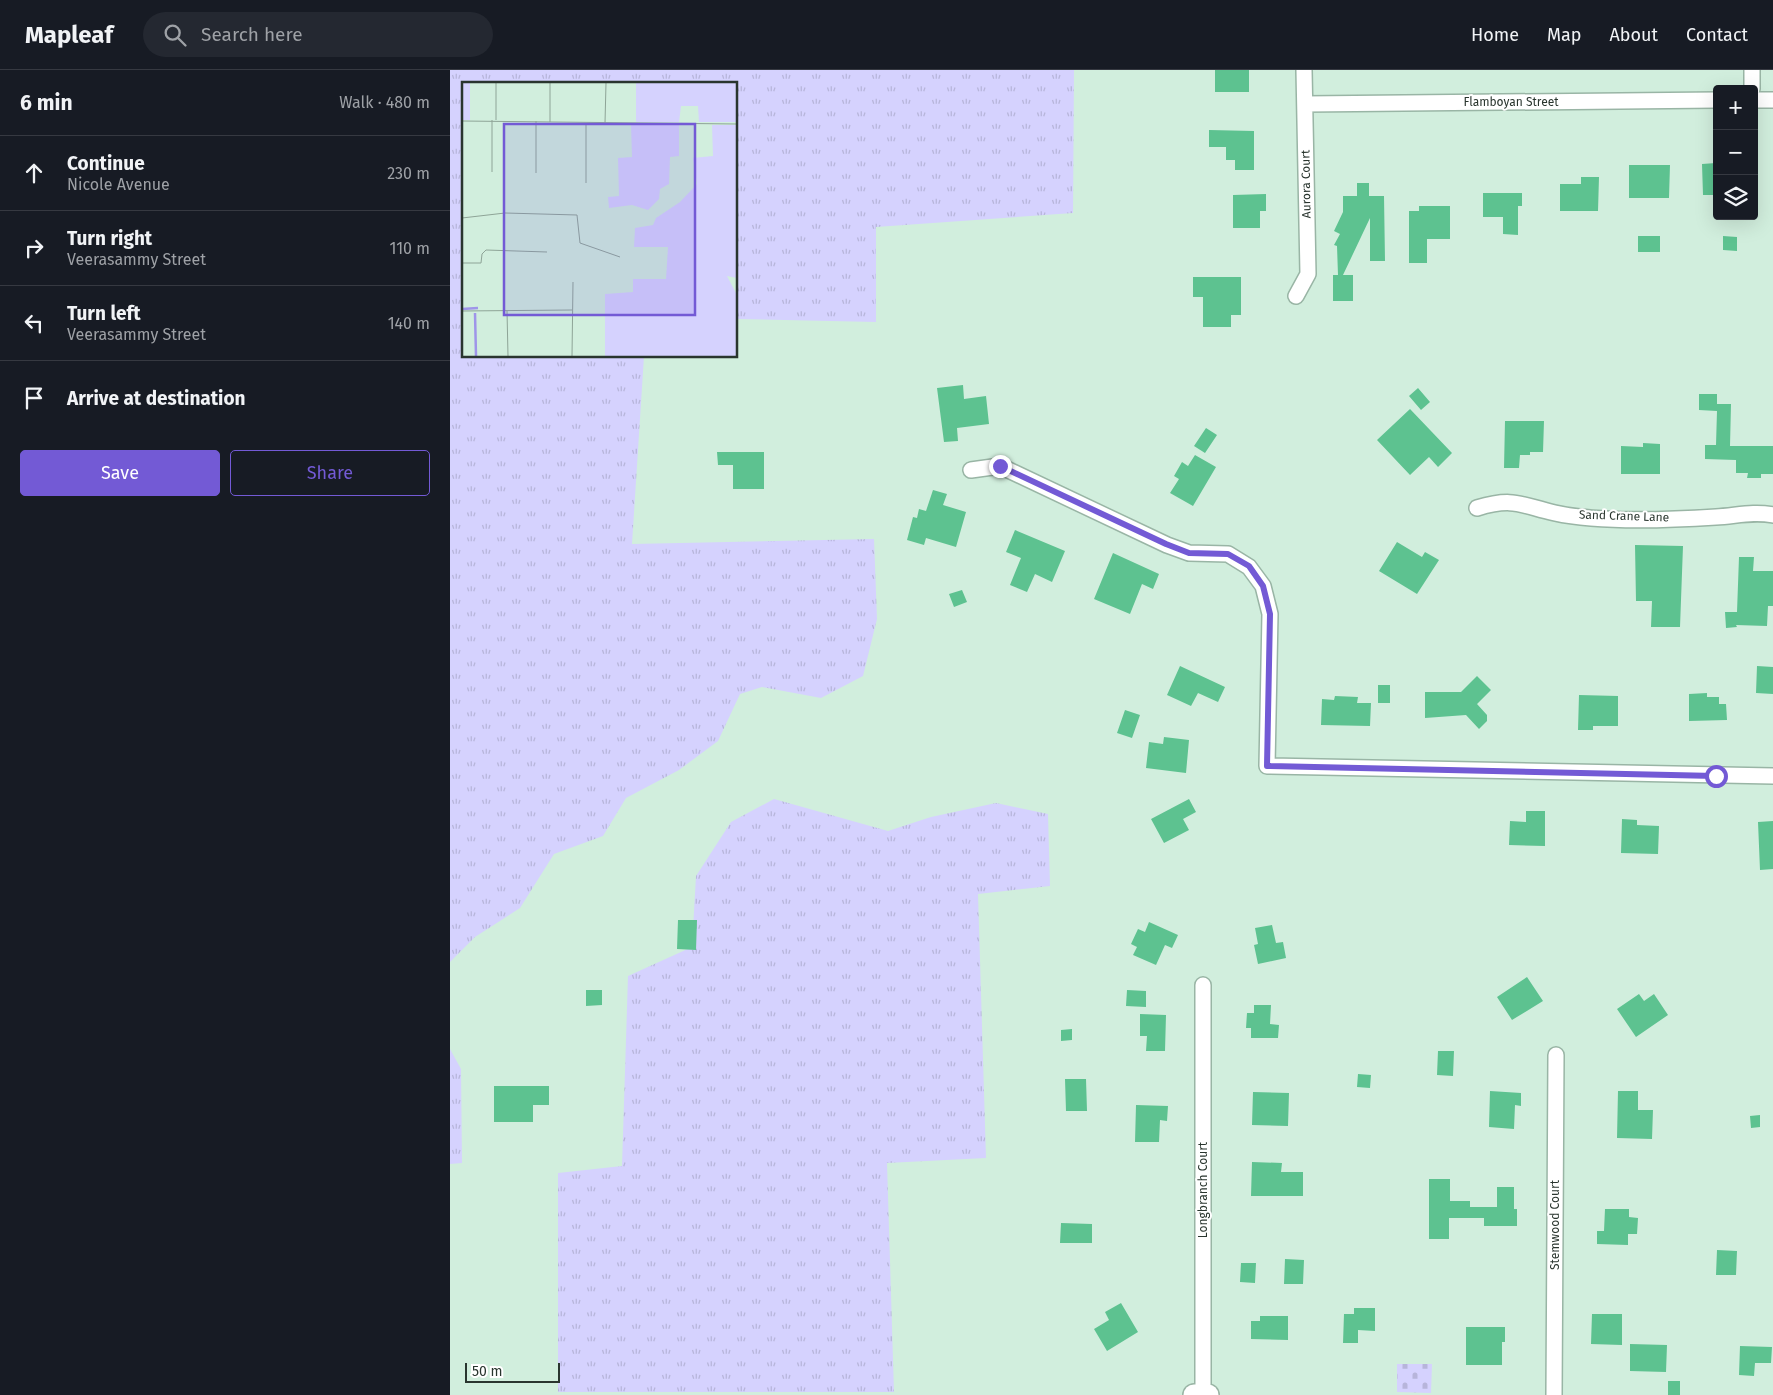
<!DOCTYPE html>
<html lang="en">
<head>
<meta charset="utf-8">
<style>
	:root { --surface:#171b24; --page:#242831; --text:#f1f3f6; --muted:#9ea1a6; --line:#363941; --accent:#735ad5 }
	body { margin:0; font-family:"Fira Sans",sans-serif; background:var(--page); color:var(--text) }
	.controls { position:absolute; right:15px; top:15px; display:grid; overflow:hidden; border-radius:5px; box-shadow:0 5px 20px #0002 }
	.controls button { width:45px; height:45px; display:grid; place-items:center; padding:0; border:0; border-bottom:1px solid var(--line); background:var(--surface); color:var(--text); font:25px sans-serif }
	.scale { position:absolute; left:15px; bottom:12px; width:95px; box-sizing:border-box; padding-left:5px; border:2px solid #29352e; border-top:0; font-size:14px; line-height:18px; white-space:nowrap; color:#29352e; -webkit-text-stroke:4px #fff; paint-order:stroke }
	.stop { position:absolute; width:15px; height:15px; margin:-11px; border:4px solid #735ad5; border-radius:50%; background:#fff }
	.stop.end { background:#735ad5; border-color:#fff; box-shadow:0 1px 5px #0008 }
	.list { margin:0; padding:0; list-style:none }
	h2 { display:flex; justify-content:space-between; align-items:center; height:65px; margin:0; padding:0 20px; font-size:21px }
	h2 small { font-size:16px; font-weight:400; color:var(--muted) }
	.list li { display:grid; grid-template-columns:32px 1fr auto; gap:15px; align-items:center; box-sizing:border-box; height:75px; padding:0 20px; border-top:1px solid var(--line) }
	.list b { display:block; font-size:19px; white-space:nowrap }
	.list p { margin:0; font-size:16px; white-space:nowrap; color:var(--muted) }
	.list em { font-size:16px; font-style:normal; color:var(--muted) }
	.actions { display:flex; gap:10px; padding:15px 20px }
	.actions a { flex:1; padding:11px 0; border:1px solid var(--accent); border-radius:5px; text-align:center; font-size:18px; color:var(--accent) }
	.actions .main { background:var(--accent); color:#fff }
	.icon { flex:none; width:28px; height:28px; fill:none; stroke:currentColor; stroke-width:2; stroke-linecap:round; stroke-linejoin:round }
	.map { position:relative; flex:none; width:1323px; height:1325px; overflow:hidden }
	header { display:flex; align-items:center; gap:30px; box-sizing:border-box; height:70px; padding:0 25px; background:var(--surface); border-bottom:1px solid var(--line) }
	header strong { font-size:24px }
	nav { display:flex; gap:28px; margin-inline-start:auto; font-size:18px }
	.search { width:350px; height:45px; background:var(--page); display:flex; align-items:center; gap:12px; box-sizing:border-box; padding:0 18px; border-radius:28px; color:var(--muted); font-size:19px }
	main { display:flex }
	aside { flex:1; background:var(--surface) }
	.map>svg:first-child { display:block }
	.grass { fill:url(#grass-tufts) }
	.cemetery { fill:url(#cemetery-stones) }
	.building { fill:#5dc290 }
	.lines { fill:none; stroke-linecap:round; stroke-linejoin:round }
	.street-casing { stroke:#99b5a5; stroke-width:18 }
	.secondary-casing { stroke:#99b5a5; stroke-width:24 }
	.street { stroke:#fff; stroke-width:15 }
	.secondary { stroke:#fff; stroke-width:21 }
	.route { stroke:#735ad5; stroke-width:6 }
	.labels { text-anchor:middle; stroke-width:4; stroke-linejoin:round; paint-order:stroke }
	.street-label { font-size:12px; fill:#29352e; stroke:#fff }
	.inset-river { fill:none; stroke:#9f95e9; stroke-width:2.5 }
	.inset-road { fill:none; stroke:#8ea497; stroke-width:1 }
	.view { fill:#735ad5; fill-opacity:0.15; stroke:#735ad5; stroke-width:2.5 }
	.inset-edge { fill:none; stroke:#29352e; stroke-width:2.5 }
</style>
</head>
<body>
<header>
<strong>Mapleaf</strong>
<div class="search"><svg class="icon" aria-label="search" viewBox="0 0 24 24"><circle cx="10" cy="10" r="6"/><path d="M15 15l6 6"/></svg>Search here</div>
<nav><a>Home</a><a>Map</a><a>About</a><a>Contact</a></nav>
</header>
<main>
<aside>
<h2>6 min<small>Walk · 480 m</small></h2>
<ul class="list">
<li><svg class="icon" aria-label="ahead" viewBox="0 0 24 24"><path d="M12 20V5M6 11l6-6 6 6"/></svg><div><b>Continue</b><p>Nicole Avenue</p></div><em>230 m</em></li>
<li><svg class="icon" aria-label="right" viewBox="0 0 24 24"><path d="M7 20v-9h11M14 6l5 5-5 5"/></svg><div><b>Turn right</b><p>Veerasammy Street</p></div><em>110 m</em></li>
<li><svg class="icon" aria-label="left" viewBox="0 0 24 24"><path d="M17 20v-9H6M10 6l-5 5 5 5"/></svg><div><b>Turn left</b><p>Veerasammy Street</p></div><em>140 m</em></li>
<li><svg class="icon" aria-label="arrive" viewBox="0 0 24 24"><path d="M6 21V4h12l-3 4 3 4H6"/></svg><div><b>Arrive at destination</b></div></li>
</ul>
<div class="actions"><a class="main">Save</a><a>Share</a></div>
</aside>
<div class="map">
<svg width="1323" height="1325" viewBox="0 0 1323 1325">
	<defs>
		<pattern id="grass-tufts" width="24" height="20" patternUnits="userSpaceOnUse" patternTransform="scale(1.25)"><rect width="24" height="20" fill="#d5d2fe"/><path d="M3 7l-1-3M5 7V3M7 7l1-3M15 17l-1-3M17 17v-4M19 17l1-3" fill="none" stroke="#b7b5da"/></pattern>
		<pattern id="cemetery-stones" width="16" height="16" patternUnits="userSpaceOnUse" patternTransform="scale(1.25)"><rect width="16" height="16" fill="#d5d2fe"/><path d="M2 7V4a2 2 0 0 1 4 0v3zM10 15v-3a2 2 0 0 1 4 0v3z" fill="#b7b5da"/></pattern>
	</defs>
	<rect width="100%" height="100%" fill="#d1eedd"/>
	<path class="grass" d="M0,0H624L623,143L426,157V252L286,249V14H14V286H194L182,474L424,469L427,549L413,606L371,628L312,617L290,624L268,671L229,700L176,728L153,766L104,784L70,838L25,867L0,892Z
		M324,729L438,761L481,747L546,733L598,744L600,816L528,824L536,1088L437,1093L444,1322H108V1103L172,1096L178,906L242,877L246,806L281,752Z
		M0,979L11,999L12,1093L0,1094Z"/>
	<path class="cemetery" d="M947,1294H982L981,1323L947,1322Z"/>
	<path class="building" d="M765,0H799V22H765Z
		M759,60L804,61V100H785V90H776V77H759Z
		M1266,93L1267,125H1253L1252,94Z
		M1179,95H1220L1219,128H1179Z
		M1131,107H1149L1148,141H1110V114H1131Z
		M907,113H919V126H934L935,191H920V148L893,205H903V231H883V205H888L887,176L884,175L890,164L884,161L893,142V126H907Z
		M1033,123H1072V136H1068V165L1053,164V147H1033Z
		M816,124V141H810V158H783V125Z
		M969,136H1000V169H977V193H959V141H969Z
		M1188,166H1210V182H1188Z
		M1273,166L1287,167V181L1273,180Z
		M743,207H791V245H781V257H753V227H743Z
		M513,315L514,329L536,326L539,354L507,358L508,371L494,372L487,318Z
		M968,318L980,332L971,340L959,326Z
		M1249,324H1267V334H1281L1280,376H1323V404H1311V408H1297L1298,403H1286V390L1255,389V375H1266L1267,341L1249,340Z
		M960,339L1002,383L988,397L979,387L960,405L927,370Z
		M1055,351H1094L1093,382H1080V385H1070L1069,398H1054Z
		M756,358L767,365L755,383L744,376Z
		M1193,373L1210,374V404H1171V376L1193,377Z
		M267,382H314V419H283V395H268Z
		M745,385L766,397L743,436L720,423L729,409L724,406L732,392L738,396Z
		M483,420L497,424L493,435L516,442L506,477L476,468L474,475L457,470L463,447L467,448L469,439L476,441Z
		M565,460L615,481L602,512L585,504L577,522L560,515L571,488L556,482Z
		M947,472L972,487L975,482L989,490L967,524L929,501Z
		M1185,475L1233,476L1230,557H1201L1202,531H1186Z
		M663,483L709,504L703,519L692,514L680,544L644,529Z
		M1289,487H1304L1303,501H1323V536H1318L1317,556L1286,555L1287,557L1276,558L1275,542H1287Z
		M512,520L517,532L504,537L499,524Z
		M730,596L775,617L768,632L748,623L741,636L717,625Z
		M1307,596L1323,597V624L1306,623Z
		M1027,606L1041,620L1027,634L1037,645V651L1029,659L1016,645L975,648V622H1011Z
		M928,615H940V633H928Z
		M1257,623V627H1269V634H1276L1277,650L1239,651V624Z
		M1129,625L1168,626V656H1143V660H1128Z
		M885,626L908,627L907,633H921L920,656L871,655L872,629L884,630Z
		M675,640L690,645L682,668L667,663Z
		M714,667L739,670L736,703L696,698L699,672L713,674Z
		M739,729L746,742L733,749L739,760L714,773L701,749Z
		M1076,741H1095V776L1059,775L1060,751L1076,752Z
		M1172,749L1187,750V755L1209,756L1208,784L1171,783Z
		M1323,751V799L1310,800L1308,752Z
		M228,850H247L246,880L227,879Z
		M699,852L728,865L722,878L715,875L706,895L683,885L687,877L681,874L688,859L695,862Z
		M822,855L826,873L833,872L836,888L808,894L804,875L808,874L805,858Z
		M1077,907L1093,931L1062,950L1047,927Z
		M136,920H152V935L136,936Z
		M677,920L696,921V937L676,936Z
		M1189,924L1194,931L1204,924L1218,945L1186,967L1167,939Z
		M804,935H821L820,954L829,955L828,968H801V958H796L797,943H804Z
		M690,944L716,945L715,981H696L697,966H690Z
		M622,959V970L611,971V960Z
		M988,981H1004L1003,1006L987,1005Z
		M908,1004L921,1005L920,1018L907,1017Z
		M615,1009H636L637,1041H616Z
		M44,1016H99V1035H83V1052H44Z
		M1040,1021L1071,1023V1036L1065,1035L1064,1059L1039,1057Z
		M1168,1021H1188V1040H1203L1202,1069L1167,1068Z
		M803,1022L839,1023L838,1056L802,1055Z
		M686,1035L718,1036L717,1051L710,1050L709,1072H685Z
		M1310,1045V1057L1301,1058L1300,1046Z
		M802,1092L832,1093L831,1102H853V1126H801Z
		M979,1109H1000V1131H1020V1137H1047V1117H1064V1139H1067V1156H1034V1148H999V1169H979Z
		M1155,1139H1179V1147L1188,1148L1187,1164H1178V1175L1147,1174V1161H1154Z
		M611,1153L642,1154V1173H610Z
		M1267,1180L1287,1181L1286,1205H1266Z
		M835,1189L854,1190L853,1214H834Z
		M791,1193H806L805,1213L790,1212Z
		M671,1233L688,1262L657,1281L644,1259L659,1250L655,1242Z
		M904,1238H925V1261L908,1260V1273H893L894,1244H904Z
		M1142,1244H1172V1275L1141,1274Z
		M810,1246H838V1270L801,1269V1251H810Z
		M1016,1257H1055V1272H1052V1295H1016Z
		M1180,1274L1217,1275L1216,1302L1180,1301Z
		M1290,1276L1322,1277L1321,1293H1305L1304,1306L1289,1305Z
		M1218,1311H1230V1325H1218Z"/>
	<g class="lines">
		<g class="street-casing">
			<path id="street" d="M1302,0V19
				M1304,30H1323
				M856,34L1267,30
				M846,226L858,204L854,0
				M521,400L550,396L717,475L739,483L778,484L799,497L813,516L820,544L817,696L1323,706
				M1027,438C1064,427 1070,435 1105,443C1150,453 1220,450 1266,447C1286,446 1303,441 1323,445
				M753,915V1325
				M1104,1325L1106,985"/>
		</g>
		<g class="secondary-casing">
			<path id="secondary" d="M744,1325H758"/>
		</g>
		<use href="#street" class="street"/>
		<use href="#secondary" class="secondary"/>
	</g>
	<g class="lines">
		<path class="route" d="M550,396L716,474L739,483L778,484L799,496L813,516L820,544L817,696L1266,706"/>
	</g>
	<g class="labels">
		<g class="street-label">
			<text x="1061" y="36">Flamboyan Street</text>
			<text transform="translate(856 114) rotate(-91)" y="4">Aurora Court</text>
			<text transform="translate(1174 446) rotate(2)" y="4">Sand Crane Lane</text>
			<text transform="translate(753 1120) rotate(-90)" y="4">Longbranch Court</text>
			<text transform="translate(1105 1155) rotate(-90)" y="4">Stemwood Court</text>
		</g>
	</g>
	<g transform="translate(12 12)">
		<rect width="275" height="275" fill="#d1eedd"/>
		<path d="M0,1H8V38H0ZM174,1H275V40H237L236,24H219L217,40H174ZM169,43H217V74L208,75L207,102L198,107L197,117L186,128L170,123L147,126L146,115L157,114L156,76L170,75ZM250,43H275V196L265,194L275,213V274H143V212L171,210V197H204L206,165H172L173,146L191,143L194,136L218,120L235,102L231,76L251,74Z" fill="#d5d2fe"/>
		<path class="inset-river" d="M0,227L16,226M13,231L14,274"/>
		<path class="inset-road" d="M34,1V38M30,38V90M0,39L275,42M88,40V1M143,41L144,1M124,42V101M74,91V39M0,136L43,131L115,133L118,161L158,175M0,181H19L20,172L24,168L85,170M0,229L110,228M45,229L46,274M110,274L111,200"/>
		<path class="view" d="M42,42H233V233H42Z"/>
		<rect width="275" height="275" class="inset-edge"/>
	</g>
</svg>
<div class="controls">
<button>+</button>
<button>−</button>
<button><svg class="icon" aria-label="layers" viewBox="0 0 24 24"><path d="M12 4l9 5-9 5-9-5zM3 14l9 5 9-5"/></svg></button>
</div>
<div class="scale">50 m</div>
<div class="stop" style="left:1266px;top:706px"></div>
<div class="stop end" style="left:550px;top:396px"></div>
</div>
</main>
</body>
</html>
